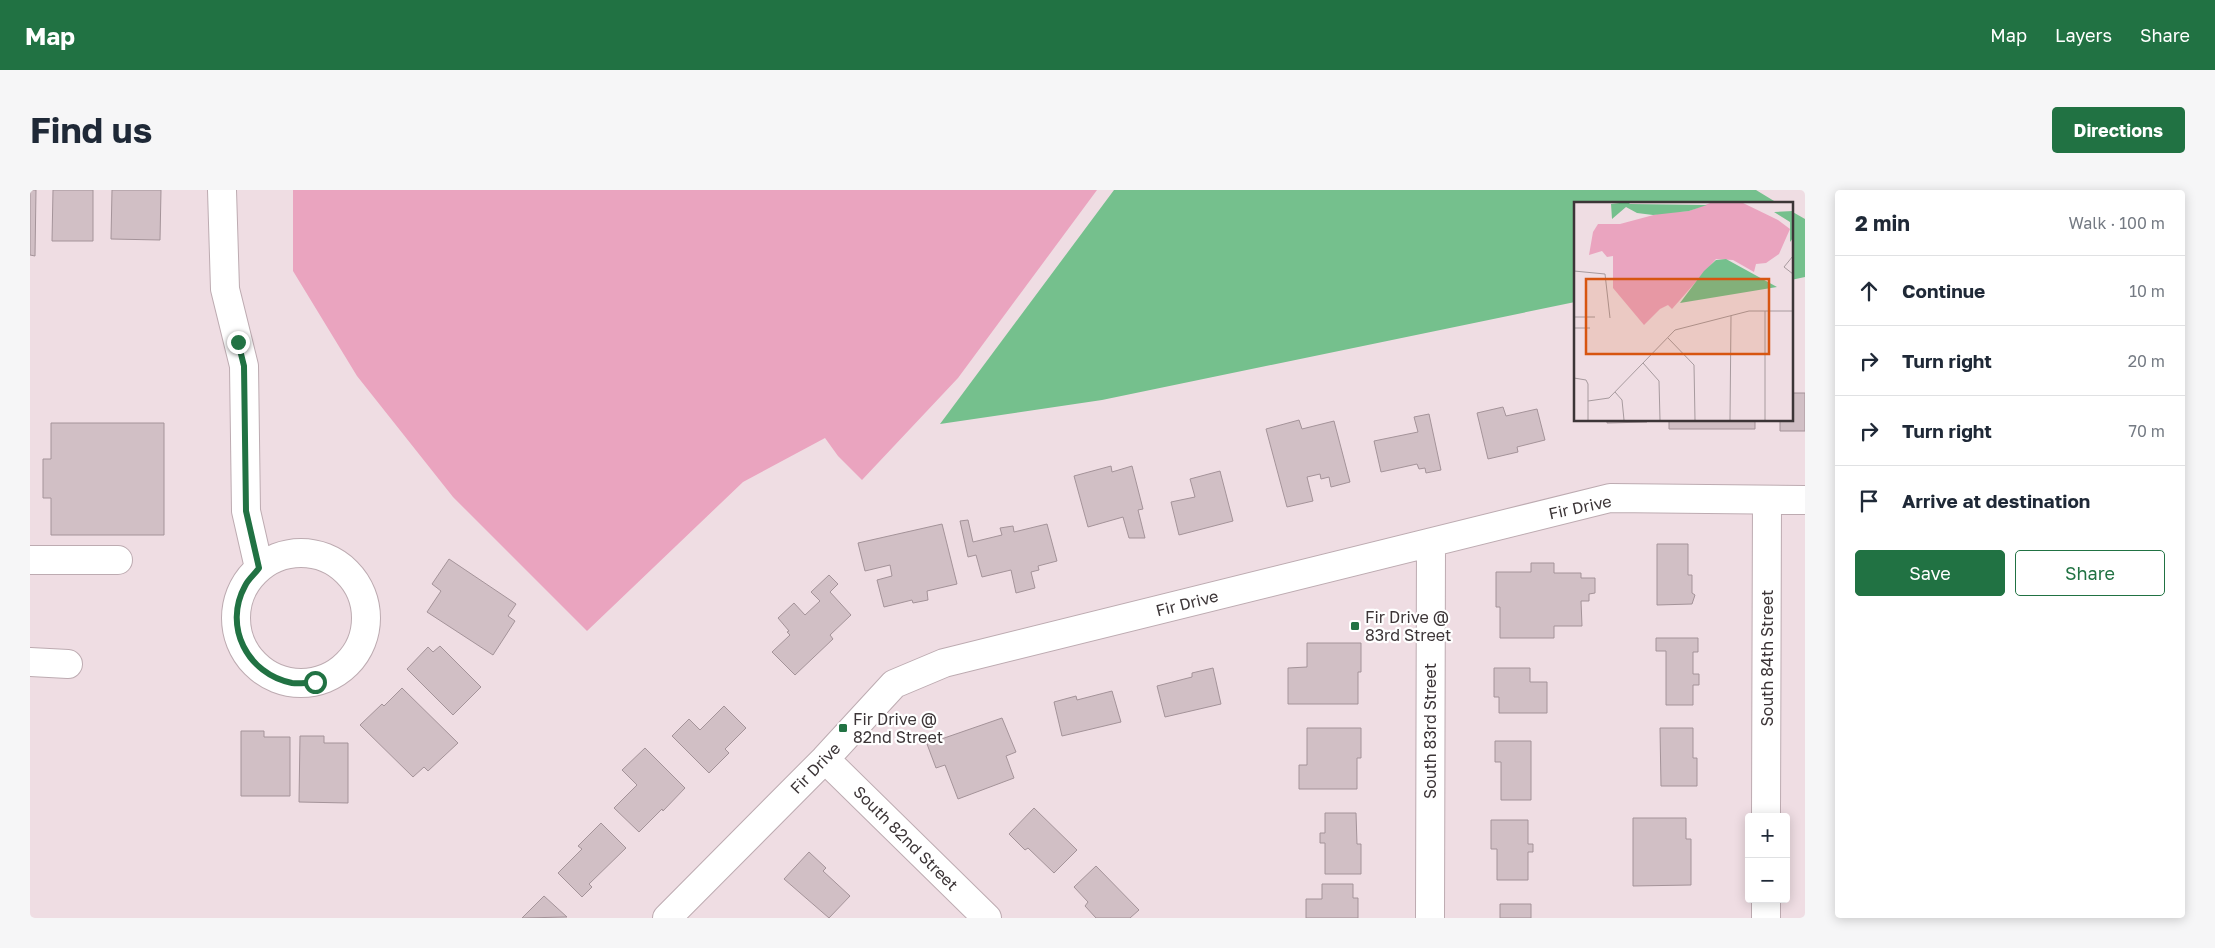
<!DOCTYPE html>
<html lang="en">
<head>
<meta charset="utf-8">
<style>
	:root { --surface:#fff; --page:#f6f6f7; --text:#1f2937; --muted:#747a83; --line:#e0e1e3; --accent:#217243 }
	body { margin:0; font-family:"Golos Text",sans-serif; background:var(--page); color:var(--text) }
	.controls { position:absolute; right:15px; bottom:15px; display:grid; overflow:hidden; border-radius:5px; box-shadow:0 2px 12px #0003 }
	.controls button { width:45px; height:45px; display:grid; place-items:center; padding:0; border:0; border-bottom:1px solid var(--line); background:var(--surface); color:var(--text); font:25px sans-serif }
	.stop { position:absolute; width:15px; height:15px; margin:-11px; border:4px solid #217243; border-radius:50%; background:#fff }
	.stop.end { background:#217243; border-color:#fff; box-shadow:0 1px 5px #0008 }
	.list { margin:0; padding:0; list-style:none }
	h2 { display:flex; justify-content:space-between; align-items:center; height:65px; margin:0; padding:0 20px; font-size:21px }
	h2 small { font-size:16px; font-weight:400; color:var(--muted) }
	.list li { display:grid; grid-template-columns:32px 1fr auto; gap:15px; align-items:center; box-sizing:border-box; height:70px; padding:0 20px; border-top:1px solid var(--line) }
	.list b { display:block; font-size:19px; white-space:nowrap }
	.list em { font-size:16px; font-style:normal; color:var(--muted) }
	.actions { display:flex; gap:10px; padding:15px 20px }
	.actions a { flex:1; padding:11px 0; border:1px solid var(--accent); border-radius:5px; text-align:center; font-size:18px; color:var(--accent) }
	.actions .main { background:var(--accent); color:#fff }
	.icon { flex:none; width:28px; height:28px; fill:none; stroke:currentColor; stroke-width:2; stroke-linecap:round; stroke-linejoin:round }
	.map { position:relative; flex:none; width:1775px; height:728px; overflow:hidden; border-radius:5px }
	header { display:flex; align-items:center; gap:30px; box-sizing:border-box; height:70px; padding:0 25px; background:var(--accent); color:#fff }
	header strong { font-size:24px }
	nav { display:flex; gap:28px; margin-inline-start:auto; font-size:18px }
	.intro { display:flex; align-items:center; justify-content:space-between; box-sizing:border-box; height:120px; padding:0 30px }
	h1 { margin:0; font-size:35px }
	.button { padding:12px 22px; border-radius:5px; background:var(--accent); color:#fff; font-size:18px; font-weight:700 }
	main { display:flex; gap:30px; padding:0 30px }
	aside { flex:1; background:var(--surface); border-radius:5px; box-shadow:0 2px 12px #0003 }
	.map>svg:first-child { display:block }
	.green { fill:#eaa4bf }
	.water { fill:#75c08d }
	.building { fill:#d1bfc5; stroke:#a49399 }
	.lines { fill:none; stroke-linecap:round; stroke-linejoin:round }
	.minor-casing { stroke:#bdabb1; stroke-width:30 }
	.minor { stroke:#fff; stroke-width:28 }
	.route { stroke:#217243; stroke-width:6 }
	.poi-dot { fill:#217243; stroke:#fff; stroke-width:2 }
	.labels { text-anchor:middle; stroke-width:4.5; stroke-linejoin:round; paint-order:stroke }
	.street-label { font-size:16px; fill:#3c3537; stroke:#fff }
	.poi-label { font-size:16px; fill:#3c3537; stroke:#fff; text-anchor:start }
	.inset-road { fill:none; stroke:#a79a9e; stroke-width:1 }
	.view { fill:#d75510; fill-opacity:0.15; stroke:#d75510; stroke-width:2.5 }
	.inset-edge { fill:none; stroke:#3c3537; stroke-width:2.5 }
</style>
</head>
<body>
<header>
<strong>Map</strong>
<nav><a>Map</a><a>Layers</a><a>Share</a></nav>
</header>
<div class="intro"><h1>Find us</h1><a class="button">Directions</a></div>
<main>
<div class="map">
<svg width="1775" height="728" viewBox="0 0 1775 728">
	<rect width="100%" height="100%" fill="#efdde3"/>
	<path class="green" d="M263,0H1067L928,188L832,290L808,266L795,248L713,292L557,441L423,307L327,186L263,81Z"/>
	<path class="water" d="M1084,0H1726L1749,14H1545V112L1072,210L910,234Z
		M1761,21L1775,29V87L1761,90Z"/>
	<path class="building" d="M0,0H6L5,66L0,65Z
		M23,0H63V51H22Z
		M82,0H131L130,50L81,49Z
		M1761,203H1775V241H1750V230H1761Z
		M1473,217L1476,226L1507,219L1515,250L1487,257L1488,262L1458,269L1447,223Z
		M1399,224L1411,280L1396,283L1395,278L1389,279L1387,274L1351,282L1344,251L1388,242L1384,227Z
		M1269,230L1272,239L1304,231L1320,292L1301,297L1299,287L1291,289L1290,284L1277,287L1283,311L1257,317L1236,239Z
		M1577,230H1617V232L1577,233Z
		M1639,230H1725V239H1639Z
		M21,233H134V345H21V308H13V269H21Z
		M1081,276L1082,282L1102,276L1113,319L1108,320L1115,348H1099L1093,327L1058,337L1044,286Z
		M1190,281L1203,331L1149,345L1141,312L1165,307L1160,289Z
		M938,330L943,352L972,345L970,338L983,336L984,342L1017,334L1027,371L1008,376L1009,380L1001,382L1005,398L986,403L981,380L952,387L946,365L938,367L930,331Z
		M912,334L927,394L897,401L898,410L883,413L882,410L854,417L847,390L862,386L860,375L835,381L828,353Z
		M1627,354H1658V385H1662V403L1665,405L1662,414L1627,415Z
		M419,369L486,414L478,426L485,431L463,465L397,422L411,401L402,394Z
		M1501,373H1524V383H1551V388H1565V403L1559,404V411H1551L1552,436H1524V448H1470V417H1466V382H1501Z
		M799,385L808,394L800,402L821,425L800,445L803,449L765,485L742,462L760,445L757,442L759,441L748,428L764,413L775,425L790,411L781,402Z
		M1626,448H1668V462H1663V484H1669V495H1663V515H1636V461H1626Z
		M1277,453H1331V482H1328V514H1258V478L1277,477Z
		M410,456L451,497L423,525L377,479L398,457L403,462Z
		M1183,478L1191,514L1135,527L1127,496L1162,487V483Z
		M1464,478H1500V492H1517V523H1469V507H1464Z
		M372,498L428,553L398,581L394,577L383,587L330,535L352,514L354,516Z
		M1082,501L1091,532L1032,546L1024,512L1046,506L1047,510Z
		M694,516L716,538L695,559L699,563L679,583L642,546L659,529L670,540Z
		M972,528L986,562L976,566L984,588L928,609L915,575L906,578L897,554Z
		M1277,538H1331V568H1327V599H1269V575H1277Z
		M1630,538H1663V568H1667V596H1631Z
		M211,541H234V547H260V606H211Z
		M270,546H294V553H318V613L269,612Z
		M1465,551H1501V610H1471V572H1465Z
		M615,558L655,598L633,621L632,619L609,642L584,618L607,595L592,580Z
		M1004,618L1047,660L1024,683L998,658L995,660L979,644Z
		M1295,623H1326L1327,654H1331V684H1295V653H1290V643H1295Z
		M1603,628H1656V649H1661V695L1603,696Z
		M1461,630H1498V654H1503V662H1498V690H1467V659H1461Z
		M571,633L596,658L559,694L562,697L552,707L528,683L552,659L548,656Z
		M779,662L796,678L793,681L820,706L799,728L754,689Z
		M1066,676L1109,720L1100,728H1066L1055,716L1058,712L1044,697Z
		M1292,694H1323V708H1328V728H1276V709H1292Z
		M514,706L537,727L492,728Z
		M1470,714H1501V728H1470Z"/>
	<g class="lines">
		<g class="minor-casing">
			<path id="minor" d="M192,0L195,99L214,176L216,321L229,378
				M206 428a65 65 0 1 1 130 0a65 65 0 1 1-130 0Z
				M0,370H88
				M0,472L38,474
				M795,569L957,728
				M1736,627L1737,310
				M637,728L795,569L864,494L914,473L1580,308L1775,310
				M1400,728L1401,353
				M1736,728V709"/>
		</g>
		<use href="#minor" class="minor"/>
	</g>
	<g class="lines">
		<path class="route" d="M208,152L214,176L216,321L229,378C225,384 218,389 215,396C193,436 217,484 262,493C269,494 277,493 285,492"/>
	</g>
	<g class="poi-dot">
		<rect x="1320" y="431" width="10" height="10" rx="2.5"/>
		<rect x="808" y="533" width="10" height="10" rx="2.5"/>
	</g>
	<g class="labels">
		<g class="street-label">
			<text transform="translate(1550 317) rotate(-12)" y="6">Fir Drive</text>
			<text transform="translate(1157 413) rotate(-14)" y="6">Fir Drive</text>
			<text transform="translate(1737 468) rotate(-90)" y="6">South 84th Street</text>
			<text transform="translate(1400 541) rotate(-90)" y="6">South 83rd Street</text>
			<text transform="translate(785 578) rotate(-46)" y="6">Fir Drive</text>
			<text transform="translate(876 648) rotate(45)" y="6">South 82nd Street</text>
		</g>
		<g class="poi-label">
			<text x="1335" y="433">Fir Drive @<tspan x="1335" dy="18">83rd Street</tspan></text>
			<text x="823" y="535">Fir Drive @<tspan x="823" dy="18">82nd Street</tspan></text>
		</g>
	</g>
	<g transform="translate(1544 12)">
		<rect width="219" height="219" fill="#efdde3"/>
		<path d="M139,0H167L204,18L216,27L205,52L192,61L182,62L180,70L159,58L142,57L98,107L94,103L86,107L70,123L39,86V54L33,55L28,49L15,53L19,30L24,22H46L87,11L115,9Z" fill="#eaa4bf"/>
		<path d="M54,0L56,2L133,3L115,9L79,13L63,11L52,5L38,17L37,2ZM219,9V36L216,40V20L200,10ZM152,57L203,85L106,101L130,69L142,58Z" fill="#75c08d"/>
		<path class="inset-road" d="M219,54L210,65L219,72M0,69L31,72L36,116M0,115H21M0,126H16M94,136L120,163L121,218M69,161L85,179L86,218M0,176L12,178L14,182V218M41,190L48,198L50,218M14,199L35,196L101,128L175,109H219M156,218L157,114M191,218V109"/>
		<path class="view" d="M12,77H195V152H12Z"/>
		<rect width="219" height="219" class="inset-edge"/>
	</g>
</svg>
<div class="controls">
<button>+</button>
<button>−</button>
</div>
<div class="stop" style="left:285px;top:492px"></div>
<div class="stop end" style="left:208px;top:152px"></div>
</div>
<aside>
<h2>2 min<small>Walk · 100 m</small></h2>
<ul class="list">
<li><svg class="icon" aria-label="ahead" viewBox="0 0 24 24"><path d="M12 20V5M6 11l6-6 6 6"/></svg><div><b>Continue</b></div><em>10 m</em></li>
<li><svg class="icon" aria-label="right" viewBox="0 0 24 24"><path d="M7 20v-9h11M14 6l5 5-5 5"/></svg><div><b>Turn right</b></div><em>20 m</em></li>
<li><svg class="icon" aria-label="right" viewBox="0 0 24 24"><path d="M7 20v-9h11M14 6l5 5-5 5"/></svg><div><b>Turn right</b></div><em>70 m</em></li>
<li><svg class="icon" aria-label="arrive" viewBox="0 0 24 24"><path d="M6 21V4h12l-3 4 3 4H6"/></svg><div><b>Arrive at destination</b></div></li>
</ul>
<div class="actions"><a class="main">Save</a><a>Share</a></div>
</aside>
</main>
</body>
</html>
